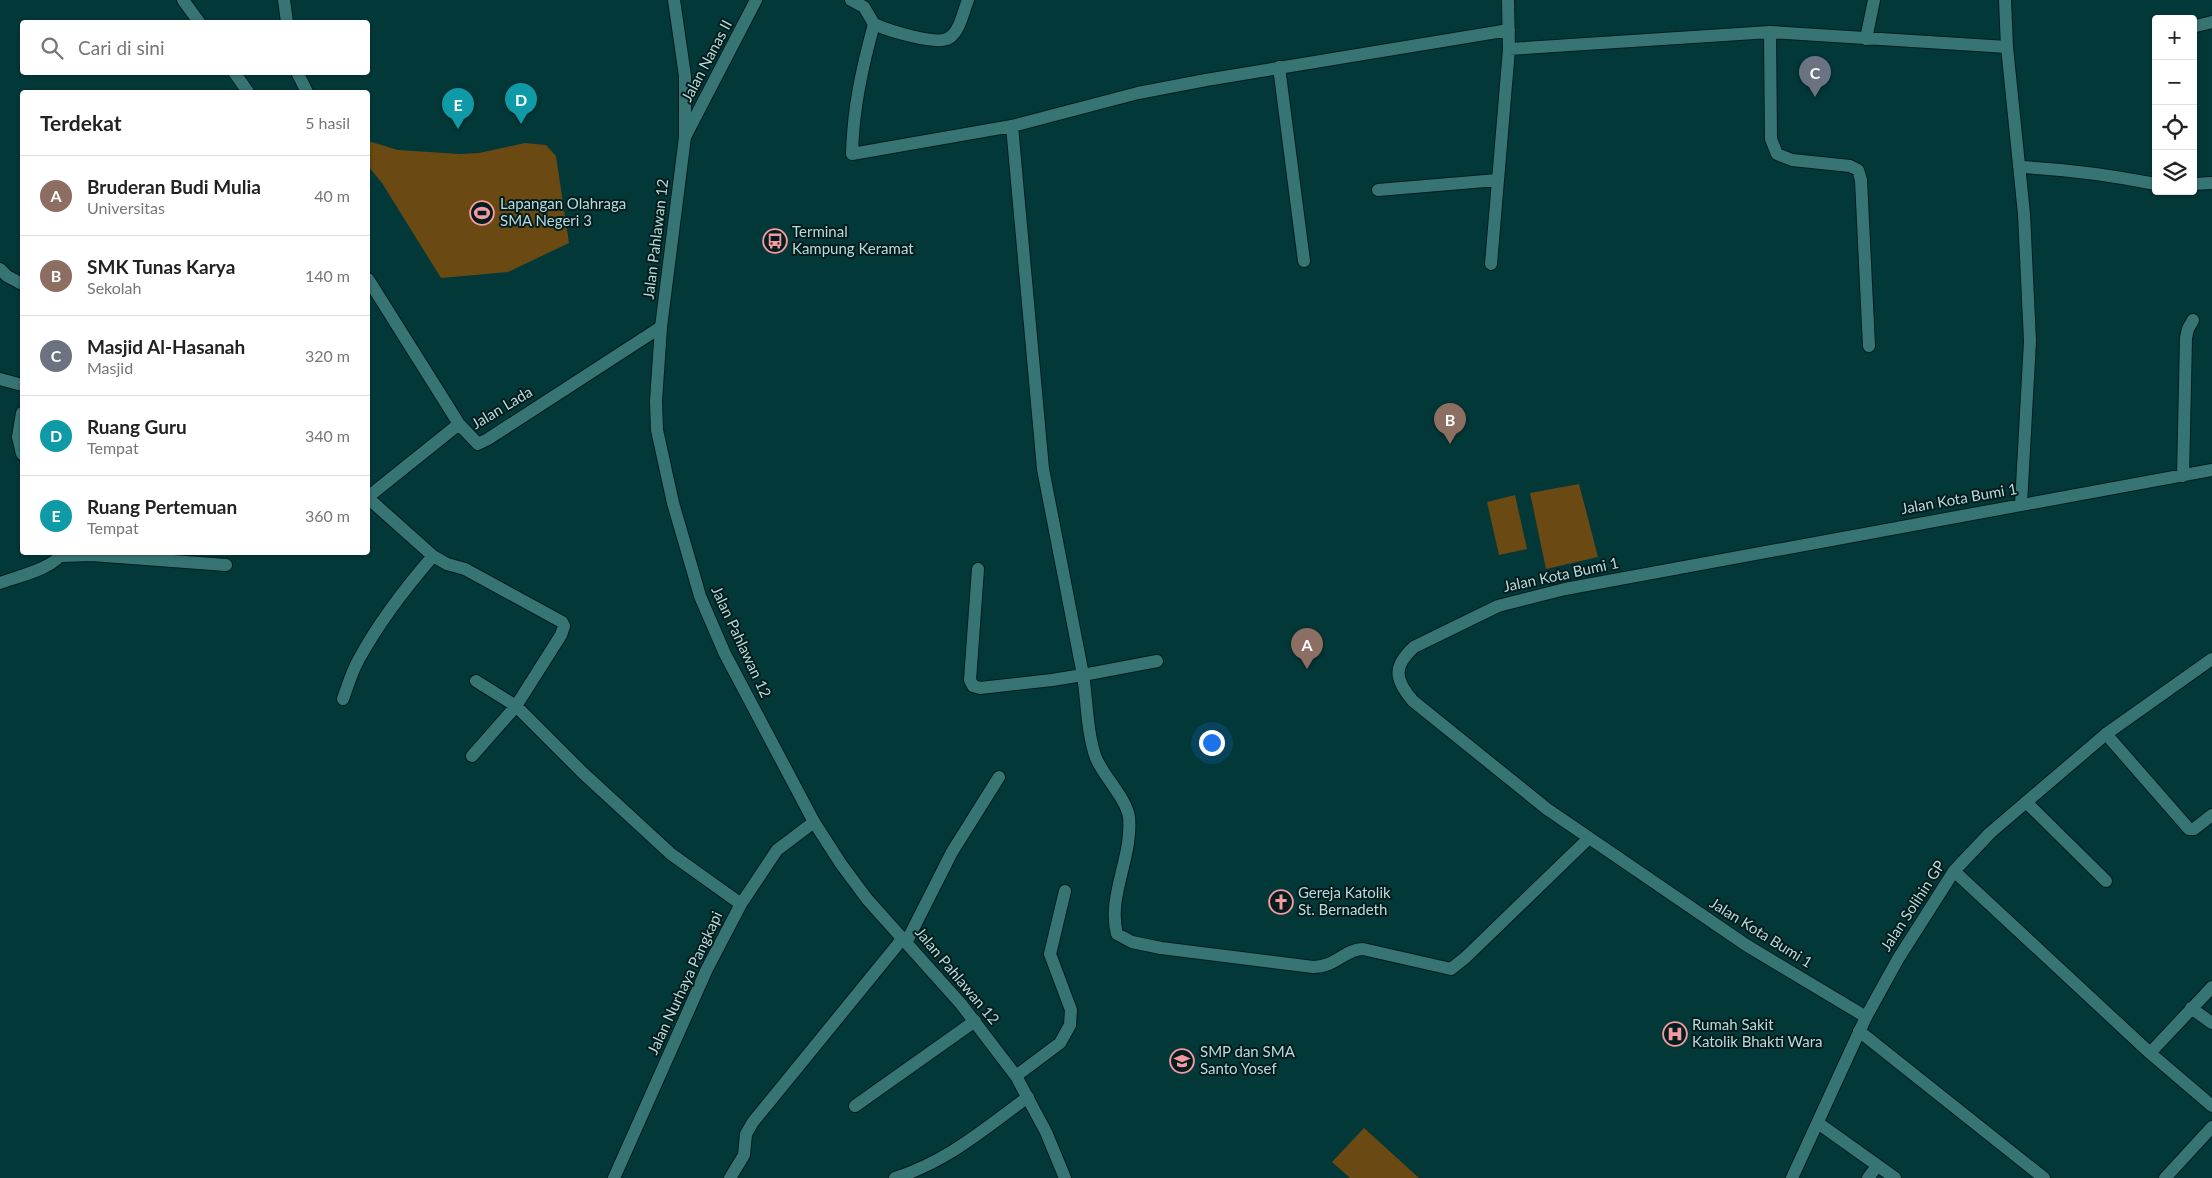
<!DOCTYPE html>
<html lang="id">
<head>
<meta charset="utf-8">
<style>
	:root { --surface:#fff; --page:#f2f2f2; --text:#222; --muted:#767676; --line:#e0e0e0; --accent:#80585b }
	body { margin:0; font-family:Lato,sans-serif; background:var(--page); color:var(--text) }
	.controls { position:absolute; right:15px; top:15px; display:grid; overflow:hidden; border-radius:5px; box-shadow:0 1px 4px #0004 }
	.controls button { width:45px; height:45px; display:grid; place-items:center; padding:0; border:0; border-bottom:1px solid var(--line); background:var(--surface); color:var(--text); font:25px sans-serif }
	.you { position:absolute; left:1211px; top:742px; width:18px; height:18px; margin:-12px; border:4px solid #fff; border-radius:50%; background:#1a73e8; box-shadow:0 0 0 8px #1a73e833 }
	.badge { display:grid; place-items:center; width:32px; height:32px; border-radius:50%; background:var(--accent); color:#fff; font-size:16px; font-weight:700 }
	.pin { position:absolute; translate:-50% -41px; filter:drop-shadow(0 1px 2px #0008) }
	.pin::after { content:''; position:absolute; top:26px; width:18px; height:15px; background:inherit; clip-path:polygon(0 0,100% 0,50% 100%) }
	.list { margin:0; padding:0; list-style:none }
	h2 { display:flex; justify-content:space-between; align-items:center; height:65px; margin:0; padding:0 20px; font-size:21px }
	h2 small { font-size:16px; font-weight:400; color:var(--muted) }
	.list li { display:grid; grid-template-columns:32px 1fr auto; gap:15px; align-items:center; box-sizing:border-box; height:80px; padding:0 20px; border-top:1px solid var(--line) }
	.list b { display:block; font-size:19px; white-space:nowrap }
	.list p { margin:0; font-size:16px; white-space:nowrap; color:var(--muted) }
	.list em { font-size:16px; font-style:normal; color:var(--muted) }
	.icon { flex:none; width:28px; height:28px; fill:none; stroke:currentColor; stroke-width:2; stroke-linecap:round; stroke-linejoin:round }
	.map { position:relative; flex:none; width:2212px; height:1178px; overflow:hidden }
	.search { position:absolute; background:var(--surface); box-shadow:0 1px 4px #0004; left:20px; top:20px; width:350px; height:55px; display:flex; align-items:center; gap:12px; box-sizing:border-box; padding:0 18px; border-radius:5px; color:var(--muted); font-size:19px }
	.panel { position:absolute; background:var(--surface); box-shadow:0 1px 4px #0004; left:20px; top:90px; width:350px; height:465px; border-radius:5px }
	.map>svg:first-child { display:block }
	.pitch { fill:#6a4912 }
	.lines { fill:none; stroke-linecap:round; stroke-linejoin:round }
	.minor-casing { stroke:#001d1d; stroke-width:14 }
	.secondary-casing { stroke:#001d1d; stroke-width:14 }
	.minor { stroke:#377575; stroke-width:12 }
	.secondary { stroke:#377575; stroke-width:12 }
	.labels { text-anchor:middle; stroke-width:4; stroke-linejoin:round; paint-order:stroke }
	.street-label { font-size:15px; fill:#bcdada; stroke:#031c1d }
	.poi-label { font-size:15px; fill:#bcdada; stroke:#031c1d; text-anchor:start }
</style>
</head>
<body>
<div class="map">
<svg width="2212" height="1178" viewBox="0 0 2212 1178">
	<rect width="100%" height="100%" fill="#033838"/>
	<path class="pitch" d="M368,141L398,150L460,154L479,153L525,143L546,145L556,156L569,243L508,272L441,278L382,183L368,166Z
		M1579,484L1598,557L1546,569L1530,493Z
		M1515,495L1527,549L1499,555L1487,502Z
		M1364,1128L1419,1178H1350L1332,1162Z"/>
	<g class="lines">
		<g class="minor-casing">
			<path id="minor" d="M183,0L199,22
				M284,0L287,22
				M851,0L864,7L874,24C887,30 937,46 949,38C960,31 963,12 968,0
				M1508,0L1509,49
				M2005,0L2007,47L2024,214L2030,341L2021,504
				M874,24C862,68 853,109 852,154L1012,126L1138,93L1206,80L1509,30
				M2196,26L2212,22
				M1770,32L1771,139L1777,154L1792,160L1850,166L1858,170L1861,180L1869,346
				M1866,39L1874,0
				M1279,67L1304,261
				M234,72L248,92
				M297,72L307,92
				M685,137L756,0
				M2019,167C2066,169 2110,175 2156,184
				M2193,184L2212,183
				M1378,190L1497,180
				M1491,264L1509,49L1770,32L2007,47
				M0,269L7,276L22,284
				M368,279L459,424L478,444L488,439L661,327
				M0,379L22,385
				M22,413L18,437L22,454
				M2183,476L2186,338L2188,329L2193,320
				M368,497L459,424
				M368,498L433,556L447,564L465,569L562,622L564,626L561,635L516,706L472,756
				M61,556L92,555L226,565
				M978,569L970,680L973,686L980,688L1052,680L1083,675L1043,469L1012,126
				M0,583C16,577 56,568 62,552
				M1157,661L1083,675C1087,700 1087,734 1096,758C1104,777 1126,798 1129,817C1133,857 1107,896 1117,934L1132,942L1161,948L1313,967C1336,967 1345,949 1363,949L1451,969L1466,957L1589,838
				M476,681L516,706L583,773L671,854L741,904
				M343,699C348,685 352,671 359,659C378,624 407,586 433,556
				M2106,734L2189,829H2194L2212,815
				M2026,802L2106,881
				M1954,871L2150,1053L2212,1106
				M907,941L952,852L999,777
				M2191,1008L2212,1023
				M1866,1017L1746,945L1547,809L1413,701C1395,680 1392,667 1414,647L1498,606L1565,589L2212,470
				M1859,1031L2044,1178
				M2150,1053L2212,987
				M1016,1076L1060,1043L1070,1025L1071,1010L1050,954L1065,891
				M855,1106L975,1021
				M1818,1123L1895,1178
				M614,1178L707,969L741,904L777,850L814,822
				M730,1178L744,1155L746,1134L753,1122L903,938
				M895,1178C948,1161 984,1129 1028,1097
				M1868,1178L1877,1166
				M2165,1178L2212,1127"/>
		</g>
		<g class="secondary-casing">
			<path id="secondary" d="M674,0L685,76V137L661,327L656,401L657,430L673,503L700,596L725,654L814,822L841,864L867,899L961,1004L1016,1076L1046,1132L1065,1178
				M1792,1178L1866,1017L1898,959L1954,871L1990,833L2106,734L2212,659"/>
		</g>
		<use href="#minor" class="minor"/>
		<use href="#secondary" class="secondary"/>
	</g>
	<defs>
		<g id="stadium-ring" transform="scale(1.25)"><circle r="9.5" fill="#031c1d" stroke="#f49aa1" stroke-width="1.5"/><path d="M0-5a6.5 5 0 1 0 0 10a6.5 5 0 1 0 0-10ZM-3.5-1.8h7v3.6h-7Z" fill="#f49aa1"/></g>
		<g id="bus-ring" transform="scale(1.25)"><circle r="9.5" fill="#031c1d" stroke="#f49aa1" stroke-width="1.5"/><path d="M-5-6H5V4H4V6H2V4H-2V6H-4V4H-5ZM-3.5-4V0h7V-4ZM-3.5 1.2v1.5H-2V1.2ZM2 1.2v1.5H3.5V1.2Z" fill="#f49aa1"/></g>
		<g id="church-ring" transform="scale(1.25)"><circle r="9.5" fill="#031c1d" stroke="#f49aa1" stroke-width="1.5"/><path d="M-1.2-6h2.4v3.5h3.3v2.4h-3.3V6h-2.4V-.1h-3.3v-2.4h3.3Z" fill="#f49aa1"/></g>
		<g id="hospital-ring" transform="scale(1.25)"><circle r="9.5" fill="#031c1d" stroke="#f49aa1" stroke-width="1.5"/><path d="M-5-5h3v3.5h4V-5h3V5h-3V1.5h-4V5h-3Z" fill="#f49aa1"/></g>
		<g id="school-ring" transform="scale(1.25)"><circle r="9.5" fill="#031c1d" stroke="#f49aa1" stroke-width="1.5"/><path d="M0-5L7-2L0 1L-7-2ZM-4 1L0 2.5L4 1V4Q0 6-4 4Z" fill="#f49aa1"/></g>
	</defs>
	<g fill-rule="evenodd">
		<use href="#stadium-ring" x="482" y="213"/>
		<use href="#bus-ring" x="775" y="241"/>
		<use href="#church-ring" x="1281" y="902"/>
		<use href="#hospital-ring" x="1675" y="1034"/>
		<use href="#school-ring" x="1182" y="1061"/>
	</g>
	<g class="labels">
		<g class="street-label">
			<text transform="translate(707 61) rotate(-62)" y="5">Jalan Nanas II</text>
			<text transform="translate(656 239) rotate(-83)" y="5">Jalan Pahlawan 12</text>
			<text transform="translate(502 408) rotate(-31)" y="5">Jalan Lada</text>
			<text transform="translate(1959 499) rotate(-10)" y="5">Jalan Kota Bumi 1</text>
			<text transform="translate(1561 575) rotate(-12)" y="5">Jalan Kota Bumi 1</text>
			<text transform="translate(741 642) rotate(65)" y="5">Jalan Pahlawan 12</text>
			<text transform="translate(1913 906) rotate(-57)" y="5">Jalan Solihin GP</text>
			<text transform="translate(1761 933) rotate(32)" y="5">Jalan Kota Bumi 1</text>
			<text transform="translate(957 976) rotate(50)" y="5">Jalan Pahlawan 12</text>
			<text transform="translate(685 983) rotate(-65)" y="5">Jalan Nurhaya Pangkapi</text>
		</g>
		<g class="poi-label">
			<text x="500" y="209">Lapangan Olahraga<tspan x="500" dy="17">SMA Negeri 3</tspan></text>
			<text x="792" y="237">Terminal<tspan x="792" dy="17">Kampung Keramat</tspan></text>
			<text x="1298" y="898">Gereja Katolik<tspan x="1298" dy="17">St. Bernadeth</tspan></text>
			<text x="1692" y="1030">Rumah Sakit<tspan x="1692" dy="17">Katolik Bhakti Wara</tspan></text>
			<text x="1200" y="1057">SMP dan SMA<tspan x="1200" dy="17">Santo Yosef</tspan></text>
		</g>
	</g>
</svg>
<div class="controls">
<button>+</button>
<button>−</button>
<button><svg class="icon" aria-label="locate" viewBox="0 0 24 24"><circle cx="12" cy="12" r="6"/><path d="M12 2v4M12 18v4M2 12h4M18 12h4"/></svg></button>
<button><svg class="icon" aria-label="layers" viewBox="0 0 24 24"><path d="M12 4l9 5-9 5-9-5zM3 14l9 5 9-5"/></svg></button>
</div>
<div class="you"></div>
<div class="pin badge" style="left:1307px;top:669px;background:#8d6e63">A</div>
<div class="pin badge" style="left:1450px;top:444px;background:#8d6e63">B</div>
<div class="pin badge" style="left:1815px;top:97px;background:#6b7280">C</div>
<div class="pin badge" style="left:521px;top:124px;background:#0f9aa8">D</div>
<div class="pin badge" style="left:458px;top:129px;background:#0f9aa8">E</div>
<div class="search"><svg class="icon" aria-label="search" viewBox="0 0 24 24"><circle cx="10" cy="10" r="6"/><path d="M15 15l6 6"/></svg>Cari di sini</div>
<section class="panel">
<h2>Terdekat<small>5 hasil</small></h2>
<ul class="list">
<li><span class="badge" style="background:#8d6e63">A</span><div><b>Bruderan Budi Mulia</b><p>Universitas</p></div><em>40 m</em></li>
<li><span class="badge" style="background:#8d6e63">B</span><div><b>SMK Tunas Karya</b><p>Sekolah</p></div><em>140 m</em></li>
<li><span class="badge" style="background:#6b7280">C</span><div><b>Masjid Al-Hasanah</b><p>Masjid</p></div><em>320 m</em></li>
<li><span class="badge" style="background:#0f9aa8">D</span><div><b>Ruang Guru</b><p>Tempat</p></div><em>340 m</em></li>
<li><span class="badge" style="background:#0f9aa8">E</span><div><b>Ruang Pertemuan</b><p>Tempat</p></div><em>360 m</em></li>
</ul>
</section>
</div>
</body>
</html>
